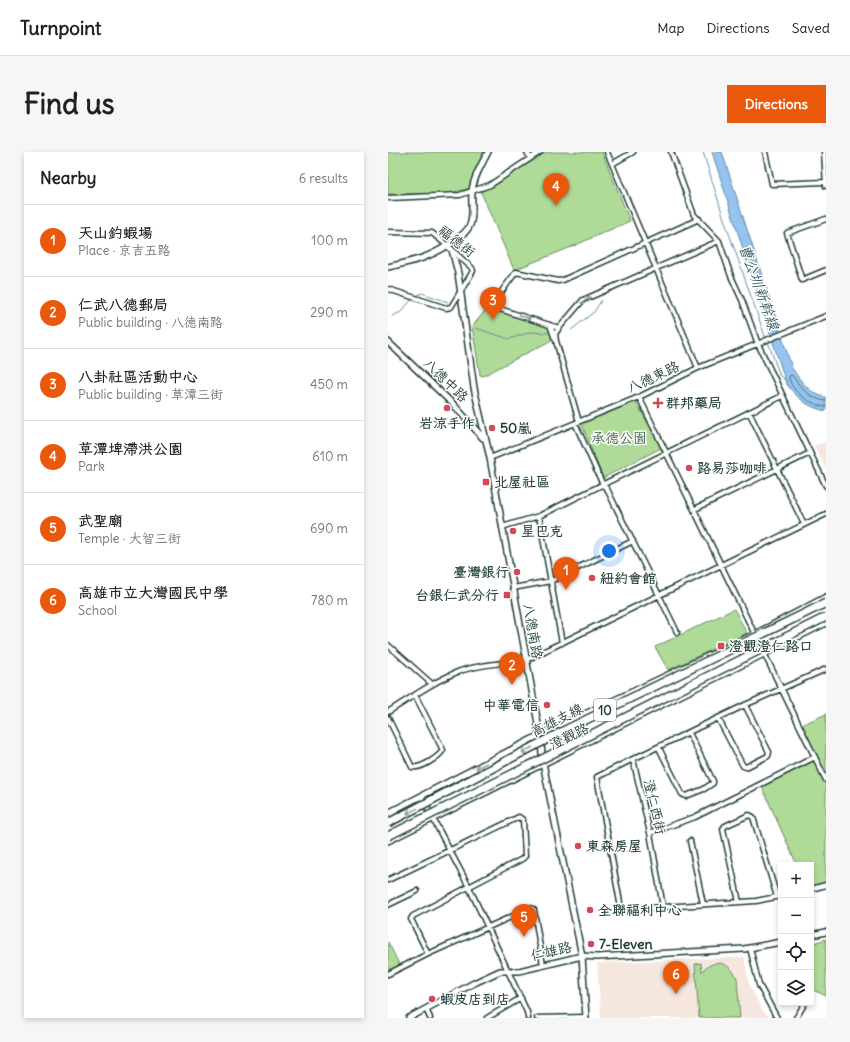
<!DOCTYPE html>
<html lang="en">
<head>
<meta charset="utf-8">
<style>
	:root { --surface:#fff; --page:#f6f6f6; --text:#202124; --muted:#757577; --line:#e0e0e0; --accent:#ea580c }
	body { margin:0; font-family:Delius,"LXGW WenKai TC",sans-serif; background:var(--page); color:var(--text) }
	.controls { position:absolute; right:12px; bottom:12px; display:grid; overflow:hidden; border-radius:0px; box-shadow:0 2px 6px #0003 }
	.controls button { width:36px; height:36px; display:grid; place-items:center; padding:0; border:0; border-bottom:1px solid var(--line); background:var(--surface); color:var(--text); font:20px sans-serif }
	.you { position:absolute; left:221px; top:399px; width:14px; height:14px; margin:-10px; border:3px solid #fff; border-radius:50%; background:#1a73e8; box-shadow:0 0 0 6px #1a73e833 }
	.badge { display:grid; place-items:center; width:26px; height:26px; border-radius:50%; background:var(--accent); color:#fff; font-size:13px; font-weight:700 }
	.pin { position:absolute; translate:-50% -33px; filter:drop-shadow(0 1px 2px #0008) }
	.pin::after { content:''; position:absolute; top:21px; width:14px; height:12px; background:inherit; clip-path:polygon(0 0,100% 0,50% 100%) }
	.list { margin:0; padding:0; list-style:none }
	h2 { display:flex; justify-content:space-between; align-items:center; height:52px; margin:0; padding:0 16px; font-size:17px }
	h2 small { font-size:13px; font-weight:400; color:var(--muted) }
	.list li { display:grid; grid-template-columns:26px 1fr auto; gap:12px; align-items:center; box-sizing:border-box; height:72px; padding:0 16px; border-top:1px solid var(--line) }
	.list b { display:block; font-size:15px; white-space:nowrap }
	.list p { margin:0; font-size:13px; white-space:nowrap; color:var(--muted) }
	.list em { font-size:13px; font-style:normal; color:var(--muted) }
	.icon { flex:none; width:22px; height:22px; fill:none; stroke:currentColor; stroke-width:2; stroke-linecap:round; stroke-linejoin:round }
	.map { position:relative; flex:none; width:438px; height:866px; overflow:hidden; border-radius:0px }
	header { display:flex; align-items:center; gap:24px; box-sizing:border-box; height:56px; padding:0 20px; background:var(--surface); border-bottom:1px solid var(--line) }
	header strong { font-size:19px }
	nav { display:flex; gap:22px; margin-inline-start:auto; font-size:14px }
	.intro { display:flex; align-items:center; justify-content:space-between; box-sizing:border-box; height:96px; padding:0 24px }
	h1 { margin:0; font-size:28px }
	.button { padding:10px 18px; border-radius:0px; background:var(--accent); color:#fff; font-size:14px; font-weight:700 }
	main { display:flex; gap:24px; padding:0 24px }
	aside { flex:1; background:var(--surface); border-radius:0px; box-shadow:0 2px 6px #0003 }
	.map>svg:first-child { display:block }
	.built { fill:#f5e7dd }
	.green { fill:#b0da97; stroke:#688c66 }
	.water { fill:#94c4ef; stroke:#658ea4 }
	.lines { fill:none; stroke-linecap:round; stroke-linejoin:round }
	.shore { stroke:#4e737f; stroke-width:1 }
	.stream { stroke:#658ea4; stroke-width:1 }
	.minor-casing { stroke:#1f3d34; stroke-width:7 }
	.tertiary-casing { stroke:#1f3d34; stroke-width:8 }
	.minor { stroke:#fff; stroke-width:4 }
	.tertiary { stroke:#fff; stroke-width:5 }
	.motorway-bridge-casing { stroke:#1f3d34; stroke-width:10; stroke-linecap:butt }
	.motorway-bridge { stroke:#fff; stroke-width:7 }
	.oneway { stroke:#8f9e9a }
	.poi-dot { fill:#d1495b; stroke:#fff; stroke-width:1.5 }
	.labels { text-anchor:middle; stroke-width:3; stroke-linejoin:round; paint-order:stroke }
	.shield { fill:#fff; stroke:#627771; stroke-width:1 }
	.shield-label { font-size:13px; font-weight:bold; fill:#1f3d34 }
	.street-label { font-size:14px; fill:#1f3d34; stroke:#fff }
	.poi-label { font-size:14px; font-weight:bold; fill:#1f3d34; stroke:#fff; text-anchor:start }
	.park-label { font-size:14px; fill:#43644d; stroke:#fff }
	.water-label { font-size:15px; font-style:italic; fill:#3c5f63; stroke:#fff }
</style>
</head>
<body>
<header>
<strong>Turnpoint</strong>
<nav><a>Map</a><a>Directions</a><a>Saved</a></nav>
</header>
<div class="intro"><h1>Find us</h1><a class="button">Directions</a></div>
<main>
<aside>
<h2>Nearby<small>6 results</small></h2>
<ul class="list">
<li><span class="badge">1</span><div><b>天山釣蝦場</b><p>Place · 京吉五路</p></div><em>100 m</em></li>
<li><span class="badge">2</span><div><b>仁武八德郵局</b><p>Public building · 八德南路</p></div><em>290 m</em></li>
<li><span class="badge">3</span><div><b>八卦社區活動中心</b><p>Public building · 草潭三街</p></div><em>450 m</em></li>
<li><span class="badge">4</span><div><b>草潭埤滯洪公園</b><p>Park</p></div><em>610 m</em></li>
<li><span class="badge">5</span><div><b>武聖廟</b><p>Temple · 大智三街</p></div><em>690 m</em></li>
<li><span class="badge">6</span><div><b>高雄市立大灣國民中學</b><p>School</p></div><em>780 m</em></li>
</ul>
</aside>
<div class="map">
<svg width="438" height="866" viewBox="0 0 438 866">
	<rect width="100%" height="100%" fill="#fff"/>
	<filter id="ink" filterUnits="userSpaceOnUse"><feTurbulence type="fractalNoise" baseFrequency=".025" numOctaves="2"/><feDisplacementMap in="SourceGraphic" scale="8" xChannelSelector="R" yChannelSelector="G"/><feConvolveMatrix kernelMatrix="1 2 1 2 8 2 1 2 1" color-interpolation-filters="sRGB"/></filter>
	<g filter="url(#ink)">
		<path class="built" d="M438,290V317L426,294Z
			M356,805L361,832L374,858L381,865L380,866H213L209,811Z"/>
		<path class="green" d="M0,0H96L87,21L83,36L57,42H0Z
			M159,0H214L242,69L181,96L126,118L93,40Z
			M99,156L161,174L164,185L162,189L95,224L92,223L84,175Z
			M247,248L273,296L215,326L193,271Z
			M346,457L359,481L280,518L267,495Z
			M438,562V733L423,737V713H409L373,633L426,605L411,574Z
			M438,787V844L423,837V792Z
			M0,790L12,814L0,819Z
			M313,811L314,820C325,806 341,809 349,826L352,866H311L307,812Z"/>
		<path class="water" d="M324,0H334L404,216C412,228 422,243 438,245V259C420,256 408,245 398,231Z"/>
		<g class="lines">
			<path class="shore" d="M438,249C423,248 412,235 404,223L401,224C402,240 424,253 438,255"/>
			<path class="stream" d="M315,0L337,70L378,187
				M28,144L34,141L60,150
				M4,164L13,160L25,146
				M87,176L121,187L143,180L160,181
				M183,178L206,160L213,149
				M380,190L392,224L399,229"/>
			<g class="minor-casing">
				<path id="minor" d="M139,0L142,6
					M219,0L310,216
					M283,0L306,63L331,89L343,124L354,148L370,192L438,334
					M377,0L384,32L437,30
					M436,0L438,34
					M224,12L245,0
					M0,46L72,43L102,33L152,0
					M438,67L399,81L414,128L438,118
					M0,80L44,81L60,94
					M0,137L58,156L63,155L85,119L84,116L64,98
					M96,152L171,176
					M103,154L128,120L170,129L175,128L311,67
					M162,173L167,187
					M251,245L438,628
					M361,260L416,372
					M191,270L168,189L167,182L171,176L195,148L331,89
					M187,271L215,333L219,337L289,480
					M102,306L251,245L310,216L438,164
					M307,357L422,301
					M151,364L174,491
					M114,375L151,364L394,244
					M125,436L163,429L245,389
					M0,493L44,532
					M0,560C24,545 46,529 72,519C93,512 117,511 138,508L438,362
					M0,566L24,615C33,617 51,605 55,598L27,543
					M330,566L355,614L358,615L380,604L381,600L357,553
					M271,596L294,642L298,644L316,637L325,631V629L301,581
					M245,607L209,625L233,756L237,758L275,755
					M33,644L81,735L139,860L140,866
					M0,671L7,658
					M262,681L307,665L427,605
					M302,689L315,752
					M0,728L131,665L135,668L137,704L134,707L25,764L23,767L40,802L143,756L146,758L155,813
					M423,737L438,733
					M393,744L368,749L275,755L262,681L245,607L357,553L438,517
					M351,750L335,677L337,674L361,663L365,665L389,745
					M0,753L29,739
					M362,796L371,833L389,866
					M0,822L40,802
					M38,857L42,866
					M99,866L133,846
					M149,866L198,865
					M408,866L417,851"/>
			</g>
			<g class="tertiary-casing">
				<path id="tertiary" d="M60,94L64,98L70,121L86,236L102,306L152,583L155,611L194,804L198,866
					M0,115C27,109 45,105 67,88C73,84 79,80 82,73C86,62 83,51 84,40C85,26 94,12 100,0
					M0,190L65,252L95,286
					M0,661L152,583L367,482L438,445
					M0,689L438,471
					M423,783L438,780
					M21,866L86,831L112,819H131L194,804L209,805L356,797L393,790"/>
			</g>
			<use href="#minor" class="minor"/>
			<use href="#tertiary" class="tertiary"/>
			<g class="motorway-bridge-casing">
				<path id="motorway-bridge" d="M0,671L177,578L438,451
					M0,684L438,465"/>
			</g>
			<use href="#motorway-bridge" class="motorway-bridge"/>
		</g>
		<defs><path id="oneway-shaft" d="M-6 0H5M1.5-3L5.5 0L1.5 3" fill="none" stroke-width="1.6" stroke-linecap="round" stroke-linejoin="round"/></defs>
		<g class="oneway">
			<use href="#oneway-shaft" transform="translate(198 148) rotate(-32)"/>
			<use href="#oneway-shaft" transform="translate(137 165) rotate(18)"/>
			<use href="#oneway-shaft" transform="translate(139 598) rotate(152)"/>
			<use href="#oneway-shaft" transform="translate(93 614) rotate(153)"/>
			<use href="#oneway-shaft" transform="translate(24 659) rotate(154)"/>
		</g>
	</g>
	<g class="poi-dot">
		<path d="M268 245h4v4h4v4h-4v4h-4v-4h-4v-4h4z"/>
		<circle cx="59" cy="256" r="4"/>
		<circle cx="104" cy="276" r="4"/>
		<circle cx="301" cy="316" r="4"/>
		<rect x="94" y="326" width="8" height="8" rx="2"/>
		<circle cx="125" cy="379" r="4"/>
		<circle cx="129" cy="420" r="4"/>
		<circle cx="204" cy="426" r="4"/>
		<rect x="115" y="439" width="8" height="8" rx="2"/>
		<rect x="329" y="490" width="8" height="8" rx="2"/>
		<circle cx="159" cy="553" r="4"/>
		<circle cx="190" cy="694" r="4"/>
		<circle cx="202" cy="758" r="4"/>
		<circle cx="203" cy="792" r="4"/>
		<circle cx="44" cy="847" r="4"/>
	</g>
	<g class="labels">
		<rect class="shield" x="206" y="547" width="22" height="22" rx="3"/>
		<g class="shield-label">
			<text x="217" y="563">10</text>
		</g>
		<g class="street-label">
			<text transform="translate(69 89) rotate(38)" y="5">福德街</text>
			<text transform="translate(265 225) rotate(-25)" y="5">八德東路</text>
			<text transform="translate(58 228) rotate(44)" y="5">八德中路</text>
			<text transform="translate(145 479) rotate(80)" y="5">八德南路</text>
			<text transform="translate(169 568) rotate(-27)" y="5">高雄支線</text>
			<text transform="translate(181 584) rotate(-26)" y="5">澄觀路</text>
			<text transform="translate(267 655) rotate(77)" y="5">澄仁西街</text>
			<text transform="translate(163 799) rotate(-13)" y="5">仁雄路</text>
		</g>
		<g class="poi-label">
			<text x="278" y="256">群邦藥局</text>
			<text x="59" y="276" text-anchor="middle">岩涼手作</text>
			<text x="112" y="281">50嵐</text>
			<text x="309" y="321">路易莎咖啡</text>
			<text x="106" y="335">北屋社區</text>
			<text x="133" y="384">星巴克</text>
			<text x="121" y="425" text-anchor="end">臺灣銀行</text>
			<text x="212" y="431">紐約會館</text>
			<text x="111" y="448" text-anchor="end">台銀仁武分行</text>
			<text x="341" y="499">澄觀澄仁路口</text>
			<text x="151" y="558" text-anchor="end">中華電信</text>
			<text x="198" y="699">東森房屋</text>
			<text x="210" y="763">全聯福利中心</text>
			<text x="211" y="797">7-Eleven</text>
			<text x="52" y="852">蝦皮店到店</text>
		</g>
		<g class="park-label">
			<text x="231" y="291">承德公園</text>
		</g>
		<g class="water-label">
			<text transform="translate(371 135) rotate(70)" y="5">曹公圳新幹線</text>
		</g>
	</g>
</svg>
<div class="controls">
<button>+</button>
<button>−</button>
<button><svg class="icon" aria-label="locate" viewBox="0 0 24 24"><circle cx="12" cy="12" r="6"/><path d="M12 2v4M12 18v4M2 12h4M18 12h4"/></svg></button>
<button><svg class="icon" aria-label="layers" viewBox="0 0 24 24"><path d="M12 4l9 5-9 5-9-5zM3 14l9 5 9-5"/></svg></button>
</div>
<div class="you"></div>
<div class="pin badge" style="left:178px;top:438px">1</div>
<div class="pin badge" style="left:124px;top:533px">2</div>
<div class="pin badge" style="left:105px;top:168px">3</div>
<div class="pin badge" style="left:168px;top:54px">4</div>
<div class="pin badge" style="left:136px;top:785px">5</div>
<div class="pin badge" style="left:288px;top:842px">6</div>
</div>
</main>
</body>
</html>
